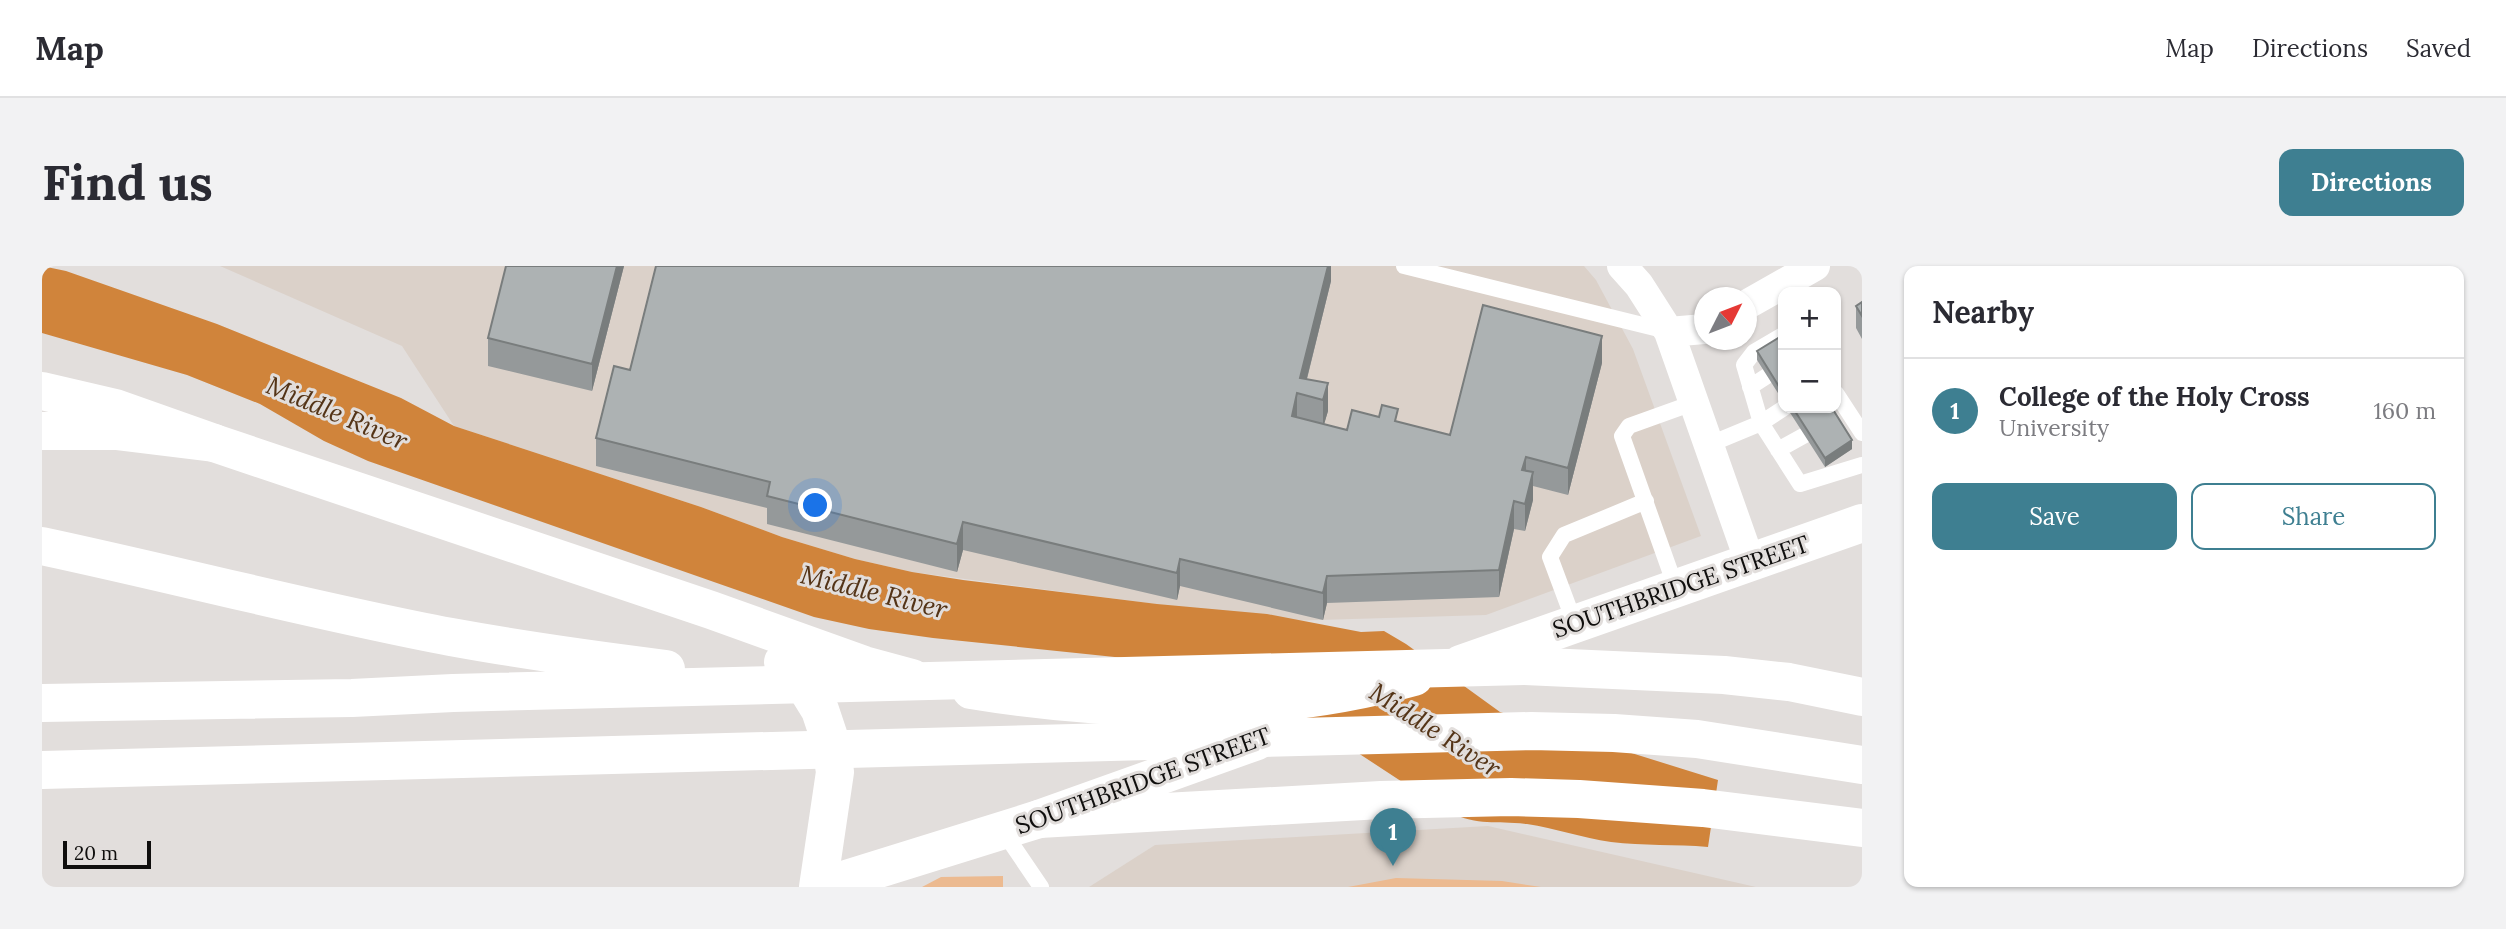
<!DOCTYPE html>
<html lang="en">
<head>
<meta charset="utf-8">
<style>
	:root { --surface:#fff; --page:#f2f2f3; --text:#2b2b33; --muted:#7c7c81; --line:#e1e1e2; --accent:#3e7f91 }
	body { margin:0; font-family:Lora,serif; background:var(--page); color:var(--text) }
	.controls { position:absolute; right:21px; top:21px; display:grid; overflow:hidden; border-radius:14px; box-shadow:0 2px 5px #0004 }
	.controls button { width:63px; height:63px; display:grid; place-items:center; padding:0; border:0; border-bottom:2px solid var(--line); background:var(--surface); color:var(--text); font:35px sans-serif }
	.compass { position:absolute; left:1652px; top:21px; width:63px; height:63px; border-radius:50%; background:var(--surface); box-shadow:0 2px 5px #0004; rotate:48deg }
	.scale { position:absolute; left:21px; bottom:18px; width:88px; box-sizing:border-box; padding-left:7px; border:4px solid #0f0e0d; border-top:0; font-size:19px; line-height:24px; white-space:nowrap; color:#0f0e0d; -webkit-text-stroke:5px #e2dedc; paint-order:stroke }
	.you { position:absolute; left:774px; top:240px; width:24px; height:24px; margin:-18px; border:5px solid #fff; border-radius:50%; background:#1a73e8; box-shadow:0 0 0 10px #1a73e833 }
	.badge { display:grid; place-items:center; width:46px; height:46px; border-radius:50%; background:var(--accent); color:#fff; font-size:23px; font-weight:700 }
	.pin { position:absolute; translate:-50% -58px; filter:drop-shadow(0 2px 4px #0008) }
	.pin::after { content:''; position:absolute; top:37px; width:24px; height:21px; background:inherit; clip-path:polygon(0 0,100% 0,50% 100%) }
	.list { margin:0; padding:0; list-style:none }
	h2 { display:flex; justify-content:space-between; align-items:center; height:91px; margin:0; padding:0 28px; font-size:30px }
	h2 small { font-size:23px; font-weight:400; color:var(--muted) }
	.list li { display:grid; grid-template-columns:46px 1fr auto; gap:21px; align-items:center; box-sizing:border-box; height:105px; padding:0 28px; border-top:2px solid var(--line) }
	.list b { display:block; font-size:26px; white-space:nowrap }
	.list p { margin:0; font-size:23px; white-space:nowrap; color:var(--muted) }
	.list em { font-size:23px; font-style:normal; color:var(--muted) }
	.actions { display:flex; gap:14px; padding:21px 28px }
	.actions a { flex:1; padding:16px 0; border:2px solid var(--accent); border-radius:14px; text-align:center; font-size:24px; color:var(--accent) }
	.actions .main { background:var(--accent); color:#fff }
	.map { position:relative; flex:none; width:1820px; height:621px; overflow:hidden; border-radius:14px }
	header { display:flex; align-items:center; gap:42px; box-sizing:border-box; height:98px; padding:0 35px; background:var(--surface); border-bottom:2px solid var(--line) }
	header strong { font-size:33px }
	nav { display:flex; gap:38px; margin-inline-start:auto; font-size:24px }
	.intro { display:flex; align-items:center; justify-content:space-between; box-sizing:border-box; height:168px; padding:0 42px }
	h1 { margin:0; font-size:49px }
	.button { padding:18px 32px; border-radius:14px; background:var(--accent); color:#fff; font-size:24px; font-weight:700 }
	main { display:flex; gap:42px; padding:0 42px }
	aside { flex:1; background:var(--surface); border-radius:14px; box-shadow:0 2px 5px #0004 }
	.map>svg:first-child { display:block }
	.built { fill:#dbd1c9 }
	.green { fill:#ecba90 }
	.water { fill:#d0843b }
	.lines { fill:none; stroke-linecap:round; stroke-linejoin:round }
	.lane { stroke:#fff; stroke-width:16 }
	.street { stroke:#fff; stroke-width:30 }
	.primary { stroke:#fff; stroke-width:38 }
	.highway { stroke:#fff; stroke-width:38 }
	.wall { fill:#95999a }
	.shaded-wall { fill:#797d7d }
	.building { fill:#adb2b3; stroke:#797d7d; stroke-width:2 }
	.labels { text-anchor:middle; stroke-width:6; stroke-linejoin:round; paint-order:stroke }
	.street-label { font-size:24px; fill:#0f0e0d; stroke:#e2dedc }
	.water-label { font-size:26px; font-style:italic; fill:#543417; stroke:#e2dedc }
</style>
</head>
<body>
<header>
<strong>Map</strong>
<nav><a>Map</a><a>Directions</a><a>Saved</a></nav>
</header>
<div class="intro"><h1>Find us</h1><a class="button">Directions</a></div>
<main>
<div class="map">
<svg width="1820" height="621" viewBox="0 0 1820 621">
	<rect width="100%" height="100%" fill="#e2dedc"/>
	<path class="built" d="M178,0H1542L1554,14L1591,83L1659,270L1444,349L1244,355L870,306L813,293L740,271L659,241L412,160L360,80Z
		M1446,560L1714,621H1047L1113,579Z"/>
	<path class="green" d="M961,610V621H880L899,611Z
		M1354,612L1460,615L1499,621H1306Z"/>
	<path class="water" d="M0,0L24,5L175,58L359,132L412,160L659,241L740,271L813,293L870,306L921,314L1115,338L1225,348L1319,366L1342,365L1364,378L1458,446L1676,514L1666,581C1634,578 1601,580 1569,576C1540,572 1513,562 1485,558C1452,554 1439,561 1406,546L1188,403L891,372L827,363L772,351L326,195L282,175L218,138L145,109L0,67Z"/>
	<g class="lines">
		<path class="lane" d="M1362,0L1625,65
			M1708,121L1725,110
			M1794,127L1820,167
			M1742,142L1719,157L1758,218L1820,199
			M1666,179L1719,157L1702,99L1712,86L1741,69
			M1736,184L1763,169
			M1634,322L1580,170L1587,160L1651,137
			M1533,358L1508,291L1522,269L1604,235
			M961,565L999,621"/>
		<path class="street" d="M1580,0L1597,19L1627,66L1708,296
			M1704,39L1773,0
			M1627,66L1662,63"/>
		<path class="primary" d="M0,165H74L172,177L669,344L822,399L870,412
			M741,396L757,410L778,444L788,474L793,506L776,621
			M1419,398L1820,257
			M929,424C1076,448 1227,451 1372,411
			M779,621L997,553L1215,475"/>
		<path class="highway" d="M0,125L73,142L172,177
			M0,280C136,309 272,345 409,371C480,384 552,394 624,403
			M0,437L310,432L411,427L1482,400L1682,409L1747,416L1820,431
			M0,504L1489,465L1572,467L1655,473L1820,499
			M997,553L1339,534L1469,531L1537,533L1661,542L1820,562"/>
	</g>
	<path class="wall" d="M464,0H582L550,125L446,100V72Z
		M1289,0V15L1265,113L1286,117V145L1282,158L1305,164L1356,156L1408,169L1560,97L1526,229L1491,220V234L1483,265L1472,263L1457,331L1285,337L1281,354L1138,320L1135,334L921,284L915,306L725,258V242L554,200V172L588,104Z
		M1820,36V73L1814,62V40Z
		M1741,69V135L1715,94V85Z
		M1745,142H1790L1810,183L1783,201Z"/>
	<path class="shaded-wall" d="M575,0H582L550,125V98Z
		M1286,0H1289V15L1261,128L1258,112Z
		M1560,70V97L1526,229V202Z
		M1286,117V145L1281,162V134Z
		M1255,127V154L1250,150Z
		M1810,174V183L1783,201V192Z
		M1484,191V219L1480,204Z
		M1491,206V234L1483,265V238Z
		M1472,235V263L1457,331V304Z
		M921,256V284L915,306V278Z
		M1138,293V320L1135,334V307Z
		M1285,310V337L1281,354V327Z"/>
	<path class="building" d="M464,0H575L550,98L446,72Z
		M614,0H1286L1258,112L1286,117L1281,134L1255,127L1250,150L1305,164L1310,144L1337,151L1340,139L1356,143L1353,155L1408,169L1441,39L1560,70L1526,202L1484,191L1480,204L1491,206L1483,238L1472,235L1457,304L1285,310L1281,327L1138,293L1135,307L921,256L915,278L725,230L728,216L554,172L572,100L588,104Z
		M1820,36V50L1814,40Z
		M1741,69V127L1715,85Z
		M1751,142H1790L1810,174L1783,192Z"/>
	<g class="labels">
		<g class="street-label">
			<text transform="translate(1639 321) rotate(-19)" y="8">SOUTHBRIDGE STREET</text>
			<text transform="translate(1101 515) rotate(-20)" y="8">SOUTHBRIDGE STREET</text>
		</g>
		<g class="water-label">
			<text transform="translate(295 147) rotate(23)" y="9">Middle River</text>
			<text transform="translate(832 326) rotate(14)" y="9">Middle River</text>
			<text transform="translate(1393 464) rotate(33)" y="9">Middle River</text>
		</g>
	</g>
</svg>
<div class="controls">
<button>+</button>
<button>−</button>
</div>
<svg class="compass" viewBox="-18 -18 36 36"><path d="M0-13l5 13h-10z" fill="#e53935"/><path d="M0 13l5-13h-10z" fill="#7c7c81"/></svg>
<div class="scale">20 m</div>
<div class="you"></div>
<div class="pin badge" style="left:1351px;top:600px">1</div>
</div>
<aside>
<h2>Nearby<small></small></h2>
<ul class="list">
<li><span class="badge">1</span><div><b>College of the Holy Cross</b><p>University</p></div><em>160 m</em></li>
</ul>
<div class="actions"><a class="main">Save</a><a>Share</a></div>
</aside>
</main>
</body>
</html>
